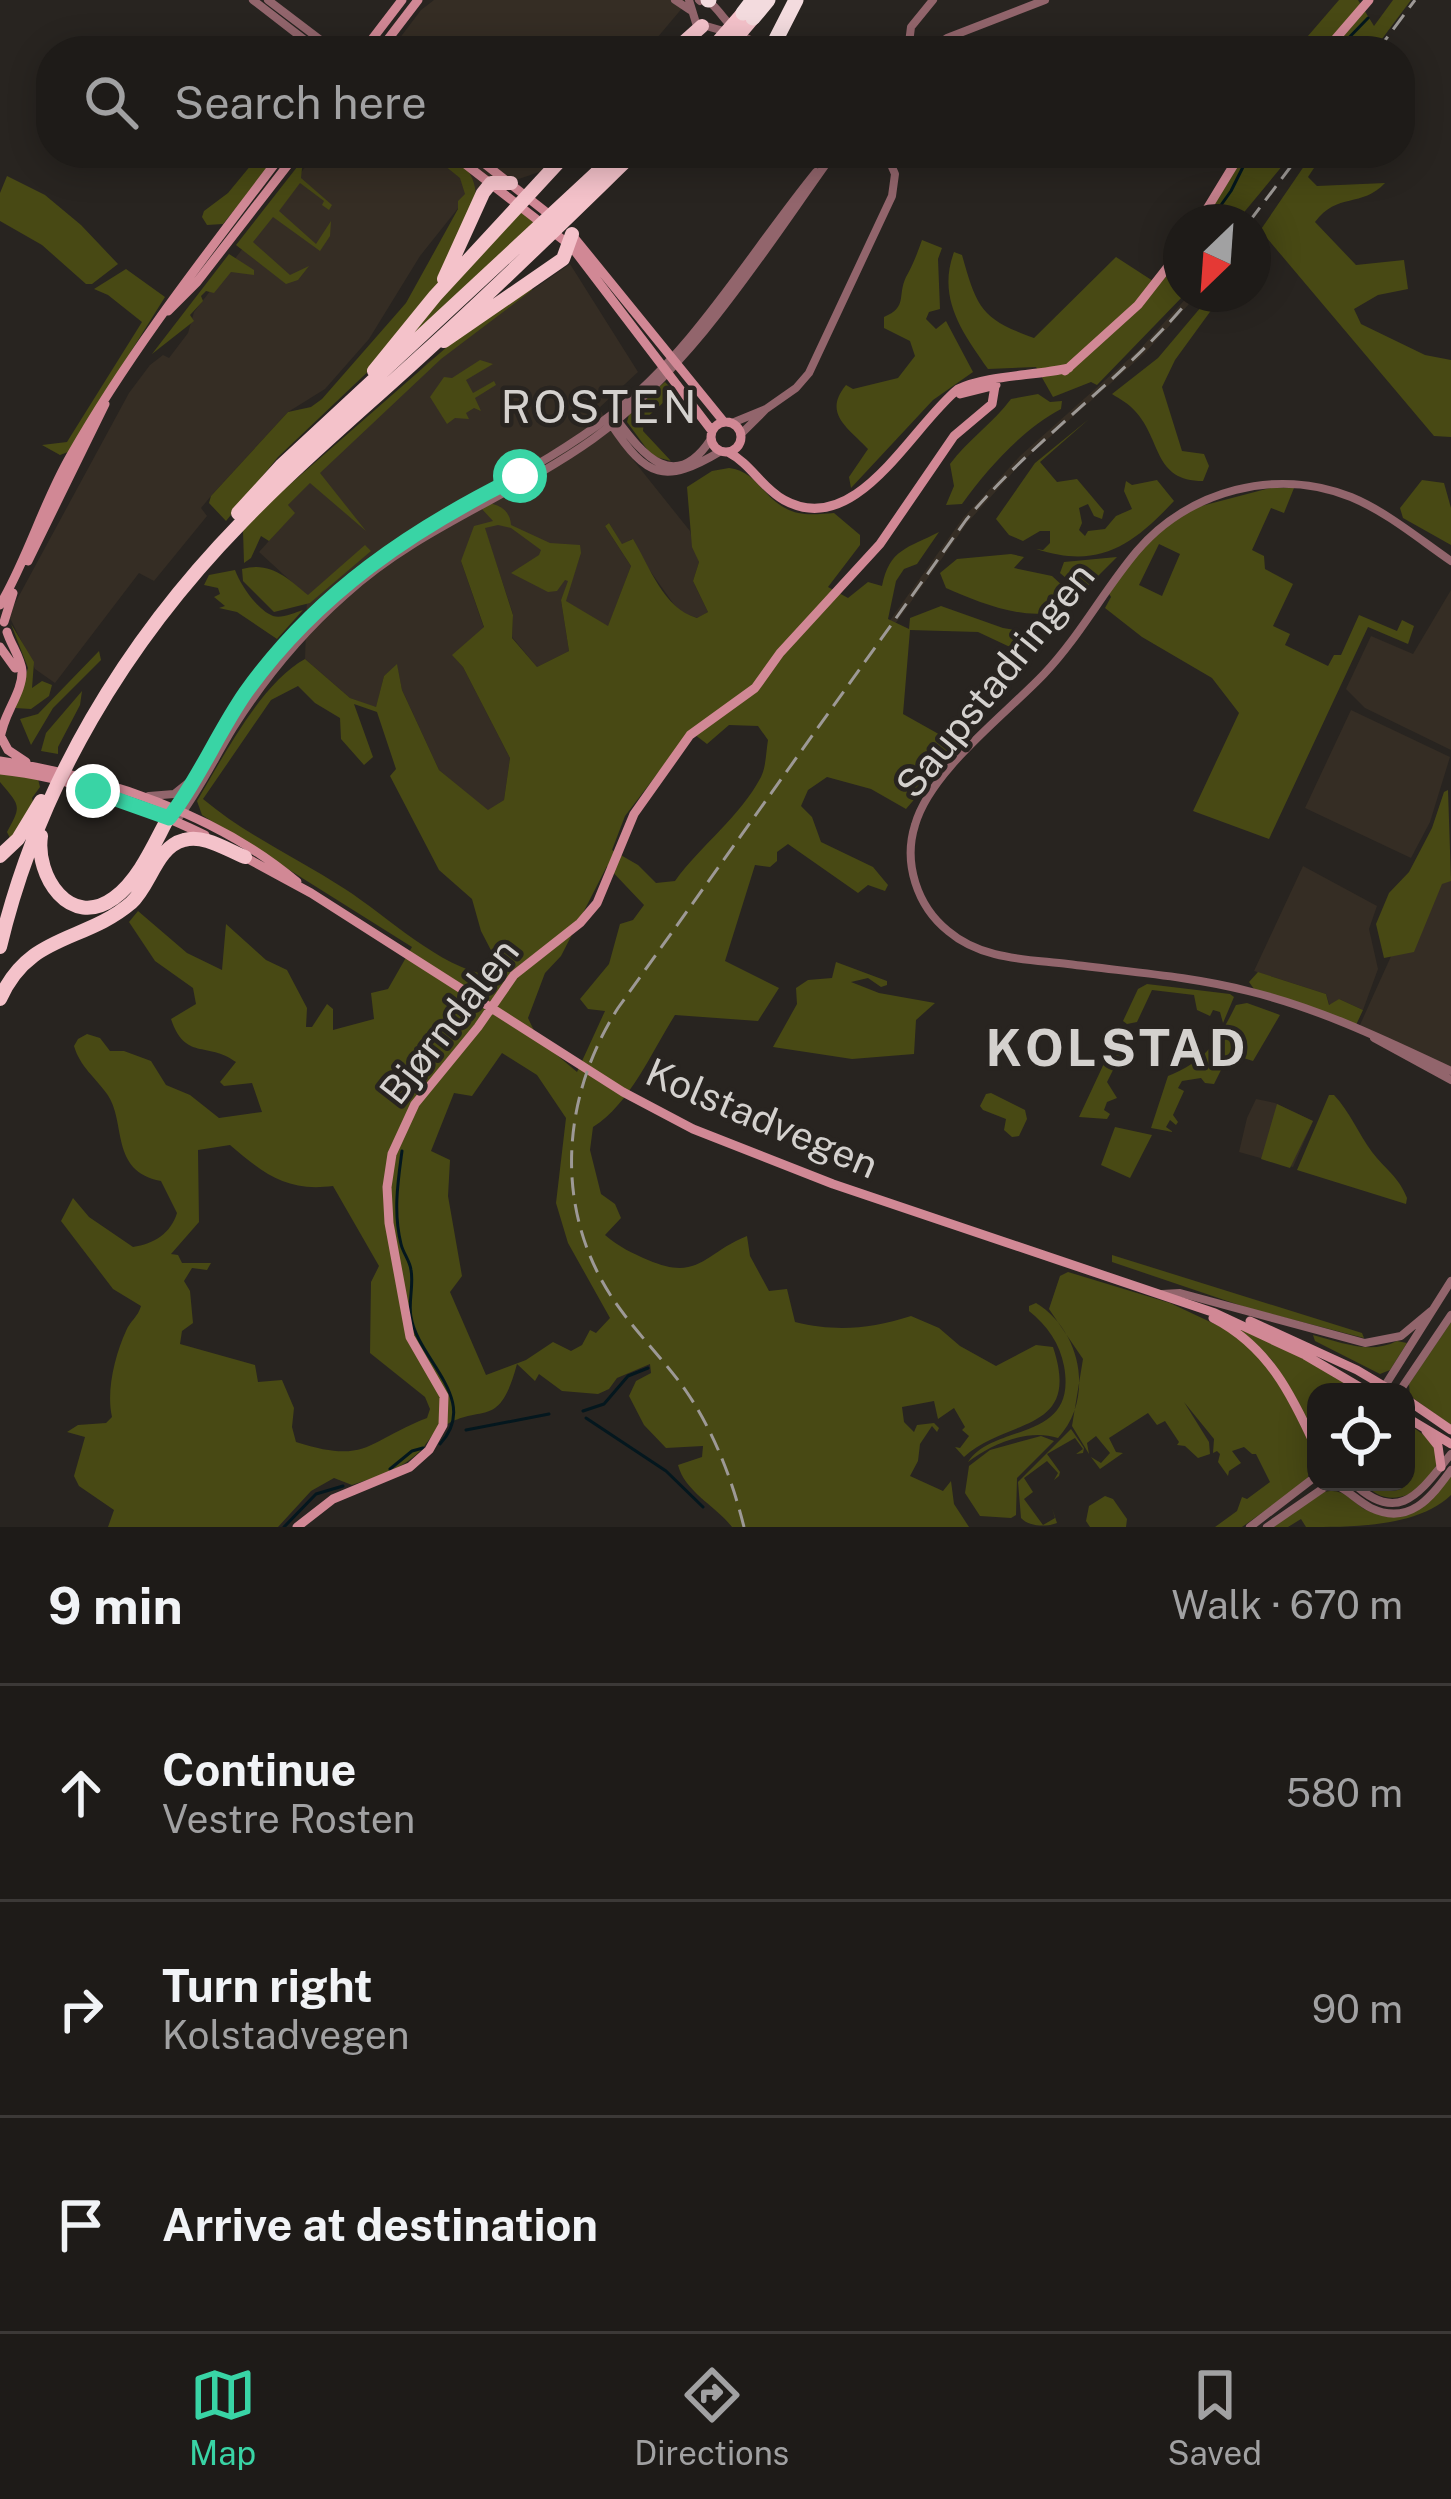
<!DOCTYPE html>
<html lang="en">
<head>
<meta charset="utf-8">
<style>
	:root { --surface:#1e1b18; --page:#262421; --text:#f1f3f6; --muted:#a1a1a2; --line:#3c3937; --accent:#39d4a5 }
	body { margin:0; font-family:"Public Sans",sans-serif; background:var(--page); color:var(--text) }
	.controls { position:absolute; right:36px; bottom:36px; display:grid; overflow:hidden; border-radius:24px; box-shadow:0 6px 30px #0003 }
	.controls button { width:108px; height:108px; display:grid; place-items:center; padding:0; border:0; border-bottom:3px solid var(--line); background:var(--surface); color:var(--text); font:60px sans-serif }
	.compass { position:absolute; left:1163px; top:204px; width:108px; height:108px; border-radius:50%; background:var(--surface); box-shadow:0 6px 30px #0003; rotate:205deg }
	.stop { position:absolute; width:36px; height:36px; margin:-27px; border:9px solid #39d4a5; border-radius:50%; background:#fff }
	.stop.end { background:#39d4a5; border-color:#fff; box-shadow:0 3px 12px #0008 }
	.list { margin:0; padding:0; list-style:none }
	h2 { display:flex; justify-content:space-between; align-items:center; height:156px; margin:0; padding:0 48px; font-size:51px }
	h2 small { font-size:39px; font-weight:400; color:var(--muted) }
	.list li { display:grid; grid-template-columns:78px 1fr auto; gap:36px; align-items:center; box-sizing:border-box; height:216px; padding:0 48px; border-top:3px solid var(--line) }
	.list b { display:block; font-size:45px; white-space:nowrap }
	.list p { margin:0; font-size:39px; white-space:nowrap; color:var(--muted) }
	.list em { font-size:39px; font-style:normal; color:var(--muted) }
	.icon { flex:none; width:66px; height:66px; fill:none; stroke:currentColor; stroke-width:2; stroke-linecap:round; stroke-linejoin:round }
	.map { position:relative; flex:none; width:1451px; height:1527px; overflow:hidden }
	.search { position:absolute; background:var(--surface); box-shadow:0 6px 30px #0003; left:36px; right:36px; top:36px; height:132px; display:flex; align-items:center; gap:30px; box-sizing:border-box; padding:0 42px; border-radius:48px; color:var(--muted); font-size:45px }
	.sheet { height:804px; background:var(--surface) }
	nav { display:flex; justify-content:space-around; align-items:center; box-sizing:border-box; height:168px; border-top:3px solid var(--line); background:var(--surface); font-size:33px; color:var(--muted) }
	nav a { display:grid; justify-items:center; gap:6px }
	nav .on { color:var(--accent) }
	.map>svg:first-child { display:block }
	.built { fill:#352d24 }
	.green { fill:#484914; fill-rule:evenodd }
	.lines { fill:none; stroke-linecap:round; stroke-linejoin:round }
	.stream { stroke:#04171e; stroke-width:3 }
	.tertiary { stroke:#92656c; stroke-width:8 }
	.secondary { stroke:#d18895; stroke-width:9 }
	.trunk { stroke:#f4c2ca; stroke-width:14 }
	.motorway { stroke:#f3dbde; stroke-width:15 }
	.rail { stroke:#9d9996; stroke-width:3; stroke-dasharray:18 9; stroke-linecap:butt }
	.route { stroke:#39d4a5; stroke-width:15 }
	.labels { text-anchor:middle; stroke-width:9; stroke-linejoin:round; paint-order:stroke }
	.street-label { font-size:39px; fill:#d4d1ce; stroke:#282420 }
	.quarter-label { font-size:45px; letter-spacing:3px; fill:#d4d1ce; stroke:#282420 }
	.district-label { font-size:51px; font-weight:bold; letter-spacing:3px; fill:#d4d1ce; stroke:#282420 }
</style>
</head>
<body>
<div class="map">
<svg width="1451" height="1527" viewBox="0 0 1451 1527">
	<rect width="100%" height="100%" fill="#282420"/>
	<path class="built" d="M434,0H689L646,51H390L421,10Z
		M316,153H558L542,171L467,197L420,256L369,339L325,389L288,412L211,496L201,508L207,516L154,581L139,573L55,683L35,669L10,618L14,605L129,393L150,365L163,355L169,358L188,333L194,312Z
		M570,264L638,372L599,408L622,446L690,531L699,562L693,581L708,612L698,618L680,613L643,561L632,539L622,545L609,523L605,526L631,566L608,627L565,601L581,553L561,600L569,651L537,667L512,637L513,614L483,524L461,561L484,628L453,655L463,667L510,758L504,800L488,811L439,770L402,690L397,666L384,676L376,708L350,698L305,659L307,596L259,552L294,513L287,506L428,362Z
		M1190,294H1198L1145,353L1024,460L968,522L637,985L592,1062L578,1106L573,1158L576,1191L587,1241L613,1294L689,1390L707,1419L733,1477L747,1527H741L727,1479L701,1422L608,1298L582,1243L570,1192L567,1158L573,1105L586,1059L632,982L963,518L1020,456L1140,349Z
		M1451,590V750L1365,708L1346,689L1371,636L1413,654Z
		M1351,710L1450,757L1430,822L1411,858L1305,808Z
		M1303,866L1377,906L1369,929L1378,969L1363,1010L1339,999L1330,1006L1326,994L1254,971Z
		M1431,868L1451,876V1069L1359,1027Z
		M1256,1099L1275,1103L1313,1121L1293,1167L1239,1152L1247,1118Z"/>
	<path class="green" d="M1339,0H1358L1374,26L1393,0H1411L1373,51H1295Z
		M261,153H280L223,224L207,225L202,217L204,211L228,193Z
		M308,153H314L302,168L301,178L332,205L329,210L322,205L324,201L300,183L279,211L316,244L331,221L330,236L320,251L273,217L253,242L290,275L309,266L298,280L286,284L236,245Z
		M429,153C456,153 476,169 476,198L445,274L376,364L278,457L226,521L209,503L211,496L288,412L311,407L322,399L406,303L458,209V201L465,194L460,178Z
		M1237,153H1293L1236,222H1194Z
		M1313,153H1324L1308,177L1317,186L1385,183C1362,208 1337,192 1315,222L1356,265L1404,260L1408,289L1378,295L1354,309L1361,324L1425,355L1451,360V437L1434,436L1266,237L1253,253V241Z
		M7,176L45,195L81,225L118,264L92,284H86L42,245L0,221V193Z
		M519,209L535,222L377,372Z
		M922,240L942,248L938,259L940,309L929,312L926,319L936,329L946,321L973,372L933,400L851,488L849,477L868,449C849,428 822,414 846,385L853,389L898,378L915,356L910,341L884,328V317C908,307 897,296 906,277C913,265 917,254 922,240Z
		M1181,241V294H1185L1097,385L1091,382L1053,397L1036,367L988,369C962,332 937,298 954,252L962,255C977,308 981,319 1034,338L1116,257L1153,281Z
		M229,254L254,270V275L231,272L214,293L206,291L201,296L203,301L190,315L194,321L152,354Z
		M126,269L165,297L68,452L60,455L42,445L67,442L142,322L108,295L94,289Z
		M533,282L532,290L441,359L320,473L366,531L310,483L288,505L295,513L269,541L261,536L251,558L244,563L243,530L255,515L448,346Z
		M1212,294H1223L1175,360L1162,387L1182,451L1204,454L1209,466L1203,481C1153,481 1162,440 1135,411C1129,404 1120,399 1112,394L1158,358Z
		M480,360L493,364L466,380L473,393L494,381L496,385L475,398L481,411L474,408L466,413L469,419L455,418L447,424L430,397L444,377L452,378Z
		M665,382L675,392L644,420L643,431L671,461L652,456L627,422L630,411Z
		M1038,394L1050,402L1062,401L1061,409C1023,429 987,469 962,504L946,505L954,486L950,464C968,440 993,423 1011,399Z
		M1089,419L1040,462L1057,482L1077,479L1104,511L1102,519L1094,516L1088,504L1079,508L1082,523L1079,530L1085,536L1088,531L1105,529L1116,516L1132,509L1124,491L1126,481L1132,485L1157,480L1174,501C1131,547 1098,569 1036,549L1043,550L1050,543V531H1040L1023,541L1009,535L996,519L1035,463Z
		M729,468C756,471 763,497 785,508C801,517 817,514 834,513L860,535V545L828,587L848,598L868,582L882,586C889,549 908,548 939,532L917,564L904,569L896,581L888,619L909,629L910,618L941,606L1003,628L1039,634L1038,640L1010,647L978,632L910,630L903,714L960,746L906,809L871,789L827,777L808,790L801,806L812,817L821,842L873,867L888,885L885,891L868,885L858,893L788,844L777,852V861L770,867L755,865L725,961L779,988L758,1021L675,1015C652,1051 630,1104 593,1127L590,1150L601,1194L615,1204L621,1218L605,1235C619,1247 632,1253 648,1260C699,1282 704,1253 747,1236L750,1256L769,1291L787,1289L795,1322C837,1332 869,1329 911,1316L939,1328L960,1346L996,1366L1036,1345L1053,1347C1082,1434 1008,1417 964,1457L955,1447L960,1448L969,1436L962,1430L965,1427L954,1408L938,1419L934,1401L902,1407L904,1422L914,1432L917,1425L934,1423L939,1428L937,1432L932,1426L920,1444L918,1461L910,1476L943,1491L951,1481L954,1504L969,1527H732C715,1505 685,1492 678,1465L702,1457L703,1446L666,1448L644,1425L629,1396L636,1381L651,1373L650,1364L617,1378L609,1389L598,1394L562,1391L539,1374L535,1381L517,1364C498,1435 481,1399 438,1430C431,1435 426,1445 420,1451C401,1470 376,1477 352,1485L334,1478L311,1491L278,1527H108L114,1510L79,1486L74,1476L85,1437L67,1432L78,1425L106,1423L112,1417C106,1391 115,1355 126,1331C130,1321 138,1317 141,1306L113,1289L61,1221L73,1198L89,1217L133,1247C154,1244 171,1233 177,1213L161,1181C109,1171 127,1122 107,1094C96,1078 80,1067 74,1046L78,1039L87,1034L100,1038L110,1051H124L151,1061L166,1085L190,1095L219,1118L262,1112L252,1083L224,1086L220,1082L236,1062C207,1041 185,1061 171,1019L196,1004L193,988L155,961L129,922L138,911L187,953L222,970L226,924L266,960L287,970L307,1008L306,1027H312L327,1004L333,1009V1030L374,1019L371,993L388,989L412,947L202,815L197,801C223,757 261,683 305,659L350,698L376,707L384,676L397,664L402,690L439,770L488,810L504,800L510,758L463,667L452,655L484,627L461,561L474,526L493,521L481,508L488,503C501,505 510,511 511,525L550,543L580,545L581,553L566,601L608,626L631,566L605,526L609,523L622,544L633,539C650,567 663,608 697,618L708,612L693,581L699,562L692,547L687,487L712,471ZM498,525L511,528L541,550L539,555L511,573L548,592L557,591L565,580L568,581L561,600L569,651L537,667L512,638L513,615L485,528ZM298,686L315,703L340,718L341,739L364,765L373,757L354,704L377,712L396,769L390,776L439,870L472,899L481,931L495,958L489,975C440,968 387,916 345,889C298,859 246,835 203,799L271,700ZM729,725L758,726L768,740C766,752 766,767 761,777C740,817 701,845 675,881L656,883L638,865L612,850L625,816L690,731L707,744ZM607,866L644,905L633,920L620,924L609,964L580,999L588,1009L605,1011L577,1072L538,1039L528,1018L545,973L561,956ZM502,1053L537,1075L566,1118L556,1203L568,1243L610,1318L596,1333L590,1330L582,1345L571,1351L553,1342L526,1360L486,1375L450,1292L462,1276L448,1196L450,1160L431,1151L454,1093L472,1096ZM230,1145C264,1174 286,1192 333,1186L379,1266L371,1282L370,1353L425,1397L430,1409L427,1418C367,1441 368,1465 296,1442L292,1427L294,1408L282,1380L258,1382L255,1365L180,1344L182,1331L193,1323L190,1291L184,1281L192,1268L207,1270L211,1263H182L178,1255L171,1254L199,1222L198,1150Z
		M1422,480L1444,483L1451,508V545L1403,518L1400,508Z
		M1270,488H1294L1284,513L1271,508L1252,550L1264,556L1265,569L1293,584L1273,626L1290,634L1285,645L1328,666L1334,655H1341L1359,615L1397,631L1402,620L1414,626L1408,644L1368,627L1269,839L1193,811L1239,713L1212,678L1142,637L1105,608L1111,597L1108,592L1138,552L1186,510ZM1159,544L1180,554L1162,596L1139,585Z
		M365,545L371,551L310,603L274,612L243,581L242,569C271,561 287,578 308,595Z
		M1011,554L1024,557L1014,568L1052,576L1076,598L1074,604C1037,627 983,604 946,588L940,573L957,559Z
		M1117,557L1082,592L1060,573L1064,562Z
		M235,570C240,584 257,610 273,616C281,619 294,613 303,610L277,639L237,612L219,608L225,606L214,597L220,594L218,588L204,585L209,575Z
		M11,624L34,662L32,688L42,681L52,685L49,696L31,709L15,708L28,668Z
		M99,651L101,660L53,708L31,745L20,719L38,714Z
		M82,691L80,705L58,747V754L41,751L46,733Z
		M0,773L38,779L40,787L32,798L34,805L11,840L7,832C22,805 20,806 0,782Z
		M1448,790L1451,881L1442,884L1414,952L1384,958L1376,924L1389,893L1409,872L1432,828L1444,792Z
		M836,962L887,981V985L881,987L868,978L851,982L879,993L935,1003L916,1020L914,1054L852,1059L773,1047L797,1004L796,988L808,980L832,978Z
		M1258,972L1326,994L1329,1005L1339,999L1363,1010L1356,1025L1254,989L1249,982Z
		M1147,984L1230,994L1234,997L1223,1023L1220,1012L1213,1010L1210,1016L1197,1010L1194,995L1152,990L1137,1022L1127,1024L1123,1021L1138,989Z
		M1247,1003L1280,1015L1253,1061L1237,1056L1222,1068L1214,1084L1205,1083L1201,1078L1182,1081L1178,1088L1184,1091L1173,1115L1178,1122L1176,1125L1170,1120L1166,1127L1173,1132L1151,1128L1168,1076C1206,1061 1218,1041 1236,1005Z
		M1121,1027L1129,1031L1130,1036L1107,1082L1117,1098L1107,1102L1104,1110L1110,1114L1107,1119L1079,1117Z
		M991,1093L1025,1110L1027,1119L1019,1136L1012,1137L1004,1130L1006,1119L983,1110L980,1106L986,1094Z
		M1329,1095H1334C1350,1112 1358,1133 1372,1152C1385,1169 1399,1177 1407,1198L1406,1204L1297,1170Z
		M1277,1104L1313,1121L1290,1168L1261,1159Z
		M1115,1127L1152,1135L1130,1178L1101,1165Z
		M1112,1255L1362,1333L1364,1338L1248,1308L1112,1262Z
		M1068,1272L1170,1303L1236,1334L1275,1374L1314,1450L1307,1481L1242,1527H1215L1237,1511L1242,1497L1247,1499L1270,1482L1256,1454H1252L1244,1447L1232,1451L1241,1463L1229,1471L1228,1476L1218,1462L1220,1454L1217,1451L1213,1453L1214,1439L1184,1402L1209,1442L1210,1454L1198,1458L1185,1446L1177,1445L1179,1442L1165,1421L1157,1425L1148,1413L1109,1438L1116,1452L1123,1453L1100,1469L1091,1457L1101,1463L1110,1453L1096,1436L1087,1443L1089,1454L1072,1426L1083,1359L1049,1309L1060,1276Z
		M1036,1303C1081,1330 1095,1398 1058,1438C1028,1428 991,1444 968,1462C994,1422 1078,1443 1064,1366C1060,1344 1047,1325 1029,1311V1306Z
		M1225,1320L1316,1364L1358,1392H1316V1438L1272,1360Z
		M1451,1322V1425L1410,1396L1409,1384Z
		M1313,1335C1341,1342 1369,1355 1397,1341L1407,1343L1390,1370L1380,1374L1315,1341Z
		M1406,1423C1417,1430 1430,1437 1435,1449C1448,1481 1390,1520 1364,1482H1406Z
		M1071,1429L1084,1448L1083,1453L1076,1454L1083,1449L1075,1438L1047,1454L1060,1472L1059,1476L1054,1480L1058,1473L1047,1461L1024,1478L1033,1492L1024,1499L1043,1525L1055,1518L1052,1508L1057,1523C1047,1527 1029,1527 1021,1518L1018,1482Z
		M1041,1436L1054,1441L1017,1478L1016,1515L1011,1518L980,1516L965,1493L969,1466L990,1450Z
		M1451,1476V1495C1418,1527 1354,1527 1306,1527L1301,1519L1288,1527H1274C1289,1516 1311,1492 1330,1491C1345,1490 1352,1501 1364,1509C1401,1527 1429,1505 1451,1476Z
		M1105,1496L1113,1499L1127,1519L1126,1527H1090L1086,1521L1089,1506Z"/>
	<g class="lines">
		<path class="stream" d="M1336,51L1368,18
			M1209,222L1231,191L1250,153
			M1177,269L1181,263
			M402,1151C398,1181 393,1212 401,1244C403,1253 410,1261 411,1270C414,1285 408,1302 411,1317C418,1360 481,1400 440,1444
			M583,1411L604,1404L628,1376L648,1368
			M586,1418L666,1471L703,1507
			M466,1430L549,1414
			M390,1469L412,1451L423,1448
			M284,1527L316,1494L343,1486"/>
		<path class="tertiary" d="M253,0L319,51
			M268,0L335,51
			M675,0L690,10
			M689,0L696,23L720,30L744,51
			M699,0L700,1
			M707,0C721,10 727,27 744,37C756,44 763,40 771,51
			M908,51L911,27L933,0
			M928,51L947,38L1045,0
			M617,420C643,455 675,494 711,439
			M732,423L766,409L796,388L809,373L892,196L895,174L886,153
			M611,424C647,478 664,485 721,451
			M741,434L765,410
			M1451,561C1419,539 1387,512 1351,497C1277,467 1189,490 1137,551C1104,590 1080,636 1044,674C1005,715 930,771 915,825C903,863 917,906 948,931C982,960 1027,959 1068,964C1128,972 1190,976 1248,991C1319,1008 1385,1040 1451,1071
			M149,796L174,794L189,782
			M174,811C194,784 207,753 225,724C255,676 293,630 335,592C416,517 525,483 611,415C694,351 750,253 816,172
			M176,821C198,793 214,759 233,728C264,679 302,633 345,595C418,528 513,496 593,439C694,365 762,253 834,153
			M1374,1038L1451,1080
			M1162,1294L1180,1293L1365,1343L1401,1336L1431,1311
			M1381,1392L1451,1281
			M1399,1392L1451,1315
			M1352,1482C1399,1527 1420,1492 1451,1454
			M1338,1486C1350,1492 1359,1502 1371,1508C1409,1526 1431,1498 1451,1470
			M1250,1527L1315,1477
			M1267,1527L1325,1487"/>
		<path class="secondary" d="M363,51L402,0
			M379,51L418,0
			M1325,51L1369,0
			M451,153L571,246L712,431
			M471,153L551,216
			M1199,222L1241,153
			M572,235L724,422
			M168,311L197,282L297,153
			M1065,371L1138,305L1181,250
			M960,394L996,385
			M711 437a15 15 0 1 1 30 0a15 15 0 1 1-30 0Z
			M728,452C751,464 762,488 784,500C856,540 911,427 958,389C987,375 1035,376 1069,368
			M28,561L105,404
			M0,605C28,558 43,503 71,455C132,348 209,251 283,153
			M4,622L13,593
			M0,647L15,668
			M1,737L8,750L26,762
			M0,740C2,715 23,693 22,671C21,658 11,645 7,632
			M0,761C102,776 217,814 297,882
			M0,770C71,777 141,805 205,835
			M241,855L311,893L623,1092L693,1129L833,1184L1215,1313L1305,1355L1368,1392
			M1213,1318C1268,1346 1292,1395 1316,1448
			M1250,1321L1357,1370L1394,1392
			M1406,1399L1451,1430
			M1406,1417L1451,1444
			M1426,1431L1438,1446L1441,1467
			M297,1527L333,1499L410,1467L429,1450L443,1425L444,1396L410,1337L389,1223L387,1187L392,1154L415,1104L478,1027L514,975L580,923L597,903L634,814L690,735L755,688L780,653L880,544L954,436L992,404L995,386L990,380"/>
		<path class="trunk" d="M674,51L702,26
			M710,51L743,13
			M725,51L753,18
			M444,279L483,193L491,183H511
			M444,341L563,259L572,234
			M374,371L435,296L567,153
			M238,513L281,466L618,153
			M41,836C35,876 70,930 114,898C139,880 154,844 168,818
			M0,856L18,839L41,801
			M0,947C38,786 126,641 241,523C298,464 362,410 422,355C494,290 564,221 634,153
			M0,999C29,933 84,943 131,903C151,885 156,847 184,840C204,834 227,850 245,857"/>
		<path class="motorway" d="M708,0H709
			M743,13L753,0
			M753,18L768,0
			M771,49L796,0"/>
		<path class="rail" d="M1377,51L1415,0
			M1249,222L1301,153
			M744,1527C732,1479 714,1432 686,1391C663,1358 633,1330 611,1296C553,1206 562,1096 618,1008L966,520C1035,437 1126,378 1194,294"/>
	</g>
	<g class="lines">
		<path class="route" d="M93,791L169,818C199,779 218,732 246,692C317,593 412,529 520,476"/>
	</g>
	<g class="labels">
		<g class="street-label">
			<text transform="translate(995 680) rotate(-51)" y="14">Saupstadringen</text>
			<text transform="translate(449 1021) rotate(-52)" y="14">Bjørndalen</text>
			<text transform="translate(762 1118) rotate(23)" y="14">Kolstadvegen</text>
		</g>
		<g class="quarter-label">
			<text x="600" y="423">ROSTEN</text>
		</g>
		<g class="district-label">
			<text x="1117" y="1066">KOLSTAD</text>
		</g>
	</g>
</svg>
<div class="controls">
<button><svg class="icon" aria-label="locate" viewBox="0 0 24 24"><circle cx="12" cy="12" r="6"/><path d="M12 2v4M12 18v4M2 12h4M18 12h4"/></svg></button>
</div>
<svg class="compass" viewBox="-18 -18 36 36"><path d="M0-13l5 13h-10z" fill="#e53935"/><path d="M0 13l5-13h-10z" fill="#a1a1a2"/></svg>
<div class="stop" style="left:520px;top:476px"></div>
<div class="stop end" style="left:93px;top:791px"></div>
<div class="search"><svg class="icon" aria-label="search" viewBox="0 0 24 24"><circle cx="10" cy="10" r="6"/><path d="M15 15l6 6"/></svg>Search here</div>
</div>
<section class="sheet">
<h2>9 min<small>Walk · 670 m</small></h2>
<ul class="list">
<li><svg class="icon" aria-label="ahead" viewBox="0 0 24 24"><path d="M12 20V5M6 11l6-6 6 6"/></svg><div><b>Continue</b><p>Vestre Rosten</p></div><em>580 m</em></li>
<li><svg class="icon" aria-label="right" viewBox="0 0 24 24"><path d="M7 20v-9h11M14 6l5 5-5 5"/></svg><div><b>Turn right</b><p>Kolstadvegen</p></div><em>90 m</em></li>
<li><svg class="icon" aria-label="arrive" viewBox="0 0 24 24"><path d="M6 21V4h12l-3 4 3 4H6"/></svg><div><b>Arrive at destination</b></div></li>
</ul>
</section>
<nav>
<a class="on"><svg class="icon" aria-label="map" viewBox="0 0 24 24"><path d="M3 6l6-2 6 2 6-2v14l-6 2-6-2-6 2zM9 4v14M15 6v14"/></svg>Map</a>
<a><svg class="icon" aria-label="directions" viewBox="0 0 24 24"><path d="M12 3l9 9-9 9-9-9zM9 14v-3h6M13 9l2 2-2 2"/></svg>Directions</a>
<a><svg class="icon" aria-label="saved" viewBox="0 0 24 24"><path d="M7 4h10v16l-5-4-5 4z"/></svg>Saved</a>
</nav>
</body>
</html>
